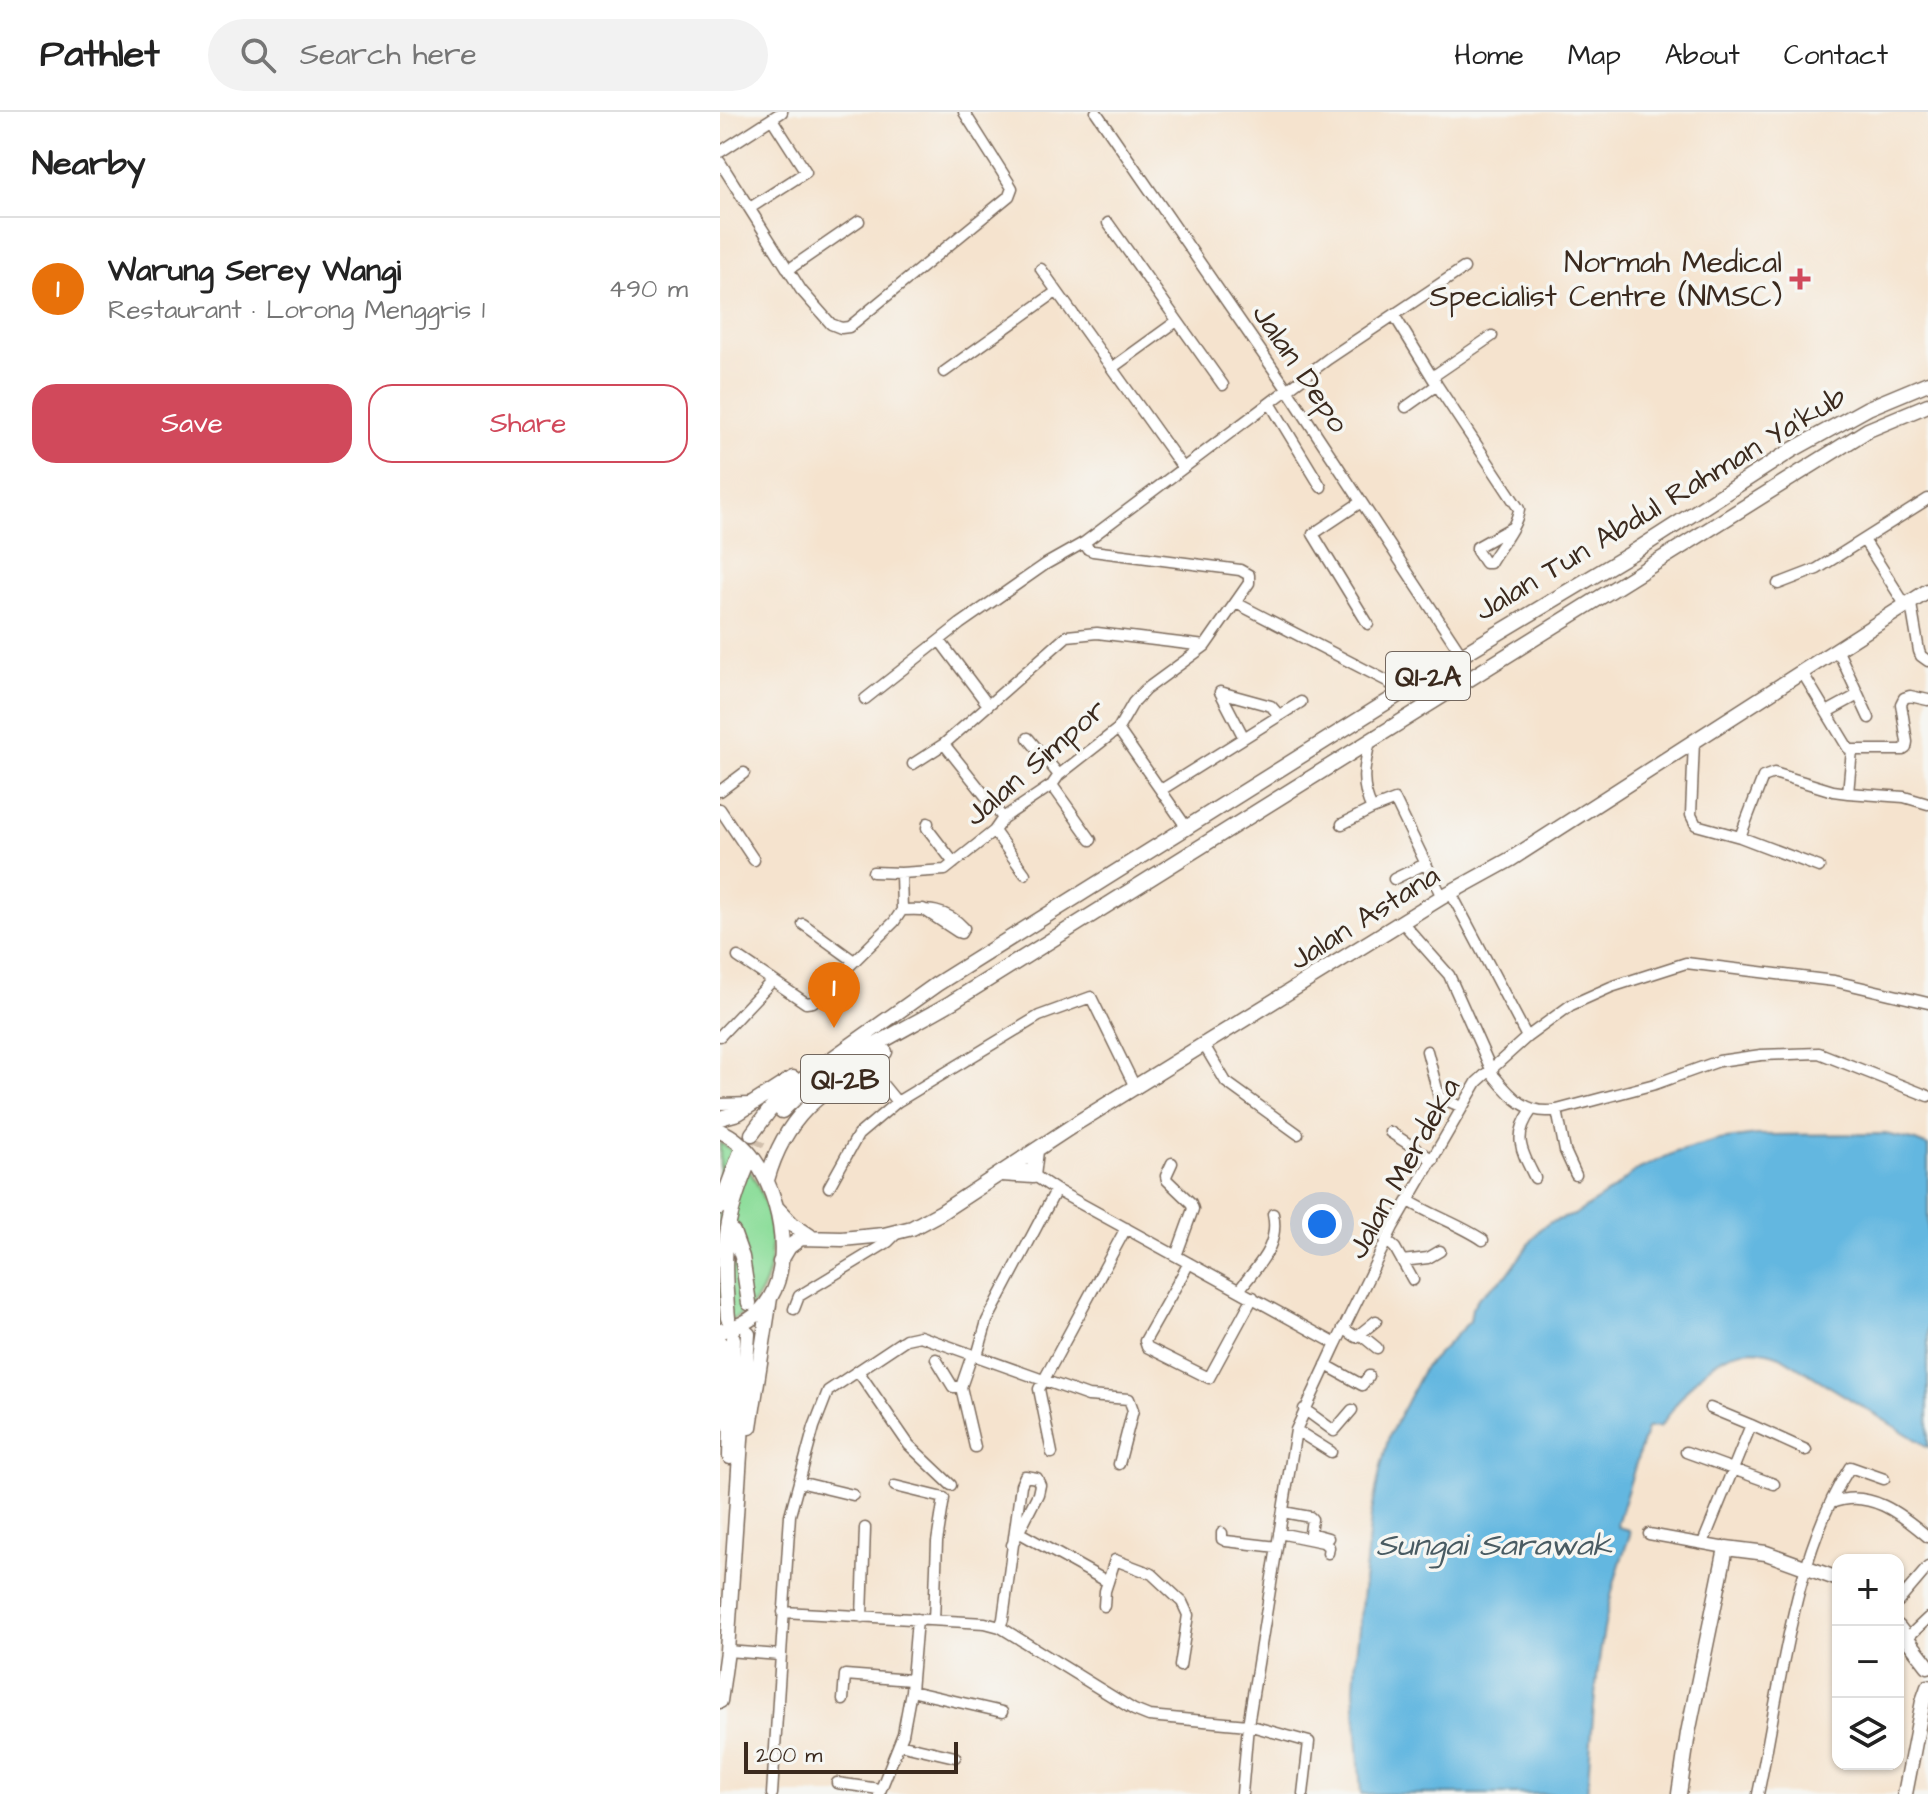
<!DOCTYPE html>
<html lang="en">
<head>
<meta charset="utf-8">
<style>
	:root { --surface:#fff; --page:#f2f2f2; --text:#222; --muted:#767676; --line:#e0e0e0; --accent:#d1495b }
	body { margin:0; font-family:"Architects Daughter",sans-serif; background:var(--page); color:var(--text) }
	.controls { position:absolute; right:24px; bottom:24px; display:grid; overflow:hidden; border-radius:16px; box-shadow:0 2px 6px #0004 }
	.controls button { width:72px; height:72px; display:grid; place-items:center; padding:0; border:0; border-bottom:2px solid var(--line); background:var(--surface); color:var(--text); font:40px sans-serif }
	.scale { position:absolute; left:24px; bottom:20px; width:214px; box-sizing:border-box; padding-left:8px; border:4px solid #3b2a1e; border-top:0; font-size:22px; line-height:28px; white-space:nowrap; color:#3b2a1e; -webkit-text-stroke:6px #f6f6f2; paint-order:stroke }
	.you { position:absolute; left:602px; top:1112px; width:28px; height:28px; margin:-20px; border:6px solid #fff; border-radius:50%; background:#1a73e8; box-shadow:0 0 0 12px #1a73e833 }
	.badge { display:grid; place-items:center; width:52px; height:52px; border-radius:50%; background:var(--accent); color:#fff; font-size:26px; font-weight:700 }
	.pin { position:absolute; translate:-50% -66px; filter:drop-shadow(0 2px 4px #0008) }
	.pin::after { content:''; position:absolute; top:42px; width:28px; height:24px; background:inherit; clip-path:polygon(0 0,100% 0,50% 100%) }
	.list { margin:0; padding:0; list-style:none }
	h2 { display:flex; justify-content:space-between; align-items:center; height:104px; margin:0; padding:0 32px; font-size:34px }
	h2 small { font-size:26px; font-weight:400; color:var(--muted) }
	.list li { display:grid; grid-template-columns:52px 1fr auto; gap:24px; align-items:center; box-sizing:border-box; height:144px; padding:0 32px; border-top:2px solid var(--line) }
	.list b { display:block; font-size:30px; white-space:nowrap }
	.list p { margin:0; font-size:26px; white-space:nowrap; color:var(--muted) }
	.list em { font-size:26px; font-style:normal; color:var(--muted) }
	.actions { display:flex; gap:16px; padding:24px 32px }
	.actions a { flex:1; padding:18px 0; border:2px solid var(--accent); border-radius:24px; text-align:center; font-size:28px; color:var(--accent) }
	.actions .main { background:var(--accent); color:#fff }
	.icon { flex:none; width:44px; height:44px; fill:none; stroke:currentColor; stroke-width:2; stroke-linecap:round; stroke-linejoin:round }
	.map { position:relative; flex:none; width:1208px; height:1682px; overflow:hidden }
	header { display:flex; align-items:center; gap:48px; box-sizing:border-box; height:112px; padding:0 40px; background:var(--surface); border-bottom:2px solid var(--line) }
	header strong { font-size:38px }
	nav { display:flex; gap:44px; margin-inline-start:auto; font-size:28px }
	.search { width:560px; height:72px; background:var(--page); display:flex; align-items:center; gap:20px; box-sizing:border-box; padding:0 28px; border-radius:44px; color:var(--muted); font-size:30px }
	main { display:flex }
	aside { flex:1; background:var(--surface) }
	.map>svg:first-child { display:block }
	.green { fill:#8fde9c; stroke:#65845d; stroke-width:2 }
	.water { fill:#64b7e0; stroke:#50707f; stroke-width:2 }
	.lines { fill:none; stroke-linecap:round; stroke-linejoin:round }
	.major-tunnel { stroke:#d0beab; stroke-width:14; stroke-dasharray:14 7; stroke-linecap:butt }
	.minor-casing { stroke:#7c6b5c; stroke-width:13 }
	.major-casing { stroke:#7c6b5c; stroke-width:17 }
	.minor { stroke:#fff; stroke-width:10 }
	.major { stroke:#fff; stroke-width:14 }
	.poi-dot { fill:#d1495b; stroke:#f6f6f2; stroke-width:3 }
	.labels { text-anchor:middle; stroke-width:7; stroke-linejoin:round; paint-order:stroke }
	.shield { fill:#f6f6f2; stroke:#73675e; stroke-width:2 }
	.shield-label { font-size:28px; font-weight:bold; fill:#3b2a1e }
	.poi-label { font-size:30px; fill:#3b2a1e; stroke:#f6f6f2; text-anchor:end }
	.street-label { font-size:30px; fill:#3b2a1e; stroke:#f6f6f2 }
	.water-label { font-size:32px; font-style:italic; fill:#495b62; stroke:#f6f6f2 }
</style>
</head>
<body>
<header>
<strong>Pathlet</strong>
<div class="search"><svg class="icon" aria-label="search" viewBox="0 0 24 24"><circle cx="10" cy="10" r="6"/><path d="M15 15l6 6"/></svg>Search here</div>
<nav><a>Home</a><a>Map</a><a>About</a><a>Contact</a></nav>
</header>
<main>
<aside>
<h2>Nearby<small></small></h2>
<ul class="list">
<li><span class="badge" style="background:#e8710a">1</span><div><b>Warung Serey Wangi</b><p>Restaurant · Lorong Menggris 1</p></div><em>490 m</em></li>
</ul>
<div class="actions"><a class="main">Save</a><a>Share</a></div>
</aside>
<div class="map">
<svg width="1208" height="1682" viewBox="0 0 1208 1682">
	<rect width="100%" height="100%" fill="#f6f6f2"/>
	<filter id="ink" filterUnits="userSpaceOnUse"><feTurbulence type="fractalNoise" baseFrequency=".0125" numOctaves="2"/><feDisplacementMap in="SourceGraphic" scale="16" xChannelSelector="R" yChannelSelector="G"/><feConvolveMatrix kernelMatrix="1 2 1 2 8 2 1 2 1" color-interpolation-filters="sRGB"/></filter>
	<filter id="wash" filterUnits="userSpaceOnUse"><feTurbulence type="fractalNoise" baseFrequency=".006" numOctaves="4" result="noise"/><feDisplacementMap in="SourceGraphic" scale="32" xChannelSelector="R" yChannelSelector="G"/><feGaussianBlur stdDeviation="1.8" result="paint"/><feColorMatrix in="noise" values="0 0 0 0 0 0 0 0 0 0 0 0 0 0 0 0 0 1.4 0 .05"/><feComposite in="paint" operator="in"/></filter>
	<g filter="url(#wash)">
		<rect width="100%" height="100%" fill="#f5e3ce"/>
		<path class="green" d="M0,1031C59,1061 77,1194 0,1212Z"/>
		<path class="water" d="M1165,1022L1193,1028L1208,1034V1335L1060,1244C1001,1220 969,1274 940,1315L927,1316L897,1412L898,1415L909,1418L910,1423C877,1508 874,1592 867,1682H641L634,1577L636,1544L651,1404L661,1354L669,1324L704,1256L750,1209L752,1196L759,1185L787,1163L820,1117L831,1110L854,1103L894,1077L915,1059L956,1040L999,1028L1037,1023Z"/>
	</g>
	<g filter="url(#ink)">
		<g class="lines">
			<path class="major-tunnel" d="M28,1052L39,1028"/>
			<g class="minor-casing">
				<path id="minor" d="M376,0L567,277L742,543
					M0,40L62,0
					M0,50L81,178L111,212L121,216L129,215L289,84L292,76L289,71L244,0
					M30,96L86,60L52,7
					M388,111L503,273
					M321,157L463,356
					M68,158L139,109
					M674,203L717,273L799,397C797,415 779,435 770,451H765L757,439V435L791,416
					M392,256L457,209
					M224,260L336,180
					M712,265L772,224
					M550,291L601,375
					M686,295L717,273
					M641,390L593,422L648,512
					M1144,428L1186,494
					M1058,472L1097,457L1208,387
					M516,491L667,569L681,582
					M1191,492L1199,539L1201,544L1208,549
					M220,529L268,593
					M1118,539L1149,606
					M145,587L240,512L326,452L365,430L608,247L744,156
					M1107,600L1138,583
					M398,617L467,716
					M523,624L500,580L551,594L558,602
					M308,626L339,663
					M650,629C644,655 640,673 652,697L675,688L722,785
					M974,629L971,703L976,713L1020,725L1099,755
					M224,632L283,706
					M1132,638H1183L1186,636L1187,630L1181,592L1184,586L1190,584L1208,588
					M193,652L224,632L347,524L377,521L485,534
					M332,673L371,728
					M441,678L581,590
					M0,679L24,661
					M1128,681L1184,685L1208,692
					M0,697L34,748
					M208,711L207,716L234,751
					M622,712L652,697
					M274,719L305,762
					M1020,725L1043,665L1054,661L1113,679L1128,681L1132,638L1128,636L1082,560
					M153,760L181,761L225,758L274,719L283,706L332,673L339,663L398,617L413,591L425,578L485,534L529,471V463L520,458L373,439L368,437L365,430
					M674,767L705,752
					M731,781L807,925
					M182,798C207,797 227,797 244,816L241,821L238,820L203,797
					M682,810L729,863L774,964C791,985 808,1004 837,998L935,972L999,949L1041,943L1099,941L1208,984
					M83,812L134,849
					M18,845L86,891L93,890L174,810L182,798L181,761
					M0,924L51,870
					M484,933L506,970L578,1022
					M707,939L719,985L742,995
					M146,952L177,990
					M0,992L30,991
					M837,998L845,1039L856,1063
					M811,999C792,1025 802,1040 815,1066
					M670,1020L713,1048
					M452,1051L446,1064L447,1068L471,1091L473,1097L456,1144
					M297,1052L336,1078L616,1232L673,1115L757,970L807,925L851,893L891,875L966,851L1114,869L1208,891
					M109,1075L138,1023L177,990L319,904L371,885L416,977
					M689,1089C713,1104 739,1112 763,1128
					M666,1128L675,1136L693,1168
					M682,1149L708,1146L720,1139
					M469,1151L425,1229L427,1235L489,1266L533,1185
					M520,1177C537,1154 560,1134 553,1102
					M74,1197L79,1184L168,1130L177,1121
					M623,1216L636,1225L656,1209
					M641,1223L657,1236
					M252,1243L241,1275L255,1335
					M257,1244L267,1209L336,1078
					M216,1247L233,1275H241
					M606,1253L642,1273L649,1264
					M138,1259L189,1333L231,1373
					M990,1296L1031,1313
					M584,1297L614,1319L632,1298
					M576,1318L611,1340
					M966,1340L1054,1372
					M332,1341L319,1277L406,1116
					M79,1370L133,1383
					M175,1374L224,1386L217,1430L214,1508
					M1111,1391C1149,1376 1181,1402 1208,1425
					M563,1400L590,1405L592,1407L590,1421L608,1426
					M300,1421L388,1470
					M502,1421V1427L506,1429L557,1435
					M559,1421L603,1430L609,1435L608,1441
					M929,1422L1006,1436
					M983,1431L1031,1313L1086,1338
					M1178,1490L1208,1455
					M384,1494L385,1479L395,1448L432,1462L462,1490L468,1503L460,1554
					M63,1500L265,1511L280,1515L414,1598L429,1604L528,1613L589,1630L583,1682
					M142,1505L145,1416
					M280,1515L283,1507L301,1373L305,1364L317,1366L320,1373L318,1382L292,1433
					M1187,1526L1208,1506
					M7,1539L60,1543
					M191,1579L282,1600
					M123,1588L125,1563L191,1568
					M179,1632L235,1645
					M117,1671L159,1677
					M52,1682L70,1403L94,1315L108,1279L186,1227L200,1224L368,1284L409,1287L413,1298L399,1352
					M159,1682L183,1622L191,1579L197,1507
					M522,1682L528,1613L576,1318L616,1232
					M1038,1682C1060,1579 1073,1443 1130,1355L1164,1367"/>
			</g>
			<g class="major-casing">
				<path id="major" d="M62,999C101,958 181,920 232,890L1148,318L1208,293
					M0,1006L18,1001L73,966
					M0,1019C52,1040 79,1138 50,1186C39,1205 20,1215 0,1219
					M32,1022L49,999L75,973L217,872L742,543L912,441L1072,338L1148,296L1208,271
					M282,1062L313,1064L316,1039
					M47,1068C67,997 107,977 165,940
					M0,1095L20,1042
					M57,1096L72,1112L90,1124
					M13,1120L22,1145L29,1191
					M60,1150L69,1135L81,1126L122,1127L164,1123L192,1116L220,1101L360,1009L722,785L791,747L1208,479
					M8,1206C2,1143 3,1111 28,1052
					M0,1231L4,1271L0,1310
					M30,1315L50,1186
					M10,1345L13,1226
					M1178,1515L1208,1554
					M0,1589L7,1539L28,1222
					M959,1682L968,1621L1006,1436L1046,1441L1118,1467
					M1185,1682L1203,1589L1208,1575"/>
			</g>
			<use href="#minor" class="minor"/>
			<use href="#major" class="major"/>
		</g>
	</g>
	<path class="poi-dot" d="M1076 155h8v8h8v8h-8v8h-8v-8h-8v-8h8z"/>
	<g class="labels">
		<g class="shield">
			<rect x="666" y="540" width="84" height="48" rx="6"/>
			<rect x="81" y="943" width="88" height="48" rx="6"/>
		</g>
		<g class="shield-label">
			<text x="708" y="574">Q1-2A</text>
			<text x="125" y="977">Q1-2B</text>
		</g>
		<g class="poi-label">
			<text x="1062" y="160">Normah Medical<tspan x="1062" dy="34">Specialist Centre (NMSC)</tspan></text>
		</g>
		<g class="street-label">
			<text transform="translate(581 256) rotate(56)" y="10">Jalan Depo</text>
			<text transform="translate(940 391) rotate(-31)" y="10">Jalan Tun Abdul Rahman Ya'kub</text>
			<text transform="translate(315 650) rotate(-41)" y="10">Jalan Simpor</text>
			<text transform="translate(644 805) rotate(-32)" y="10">Jalan Astana</text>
			<text transform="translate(683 1056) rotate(-61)" y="10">Jalan Merdeka</text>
		</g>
		<g class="water-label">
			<text x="774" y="1443">Sungai Sarawak</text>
		</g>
	</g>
</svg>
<div class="controls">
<button>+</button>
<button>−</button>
<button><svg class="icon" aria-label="layers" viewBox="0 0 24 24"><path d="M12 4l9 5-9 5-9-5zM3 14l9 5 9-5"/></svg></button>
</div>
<div class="scale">200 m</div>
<div class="you"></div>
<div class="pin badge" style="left:114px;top:916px;background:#e8710a">1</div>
</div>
</main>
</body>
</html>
